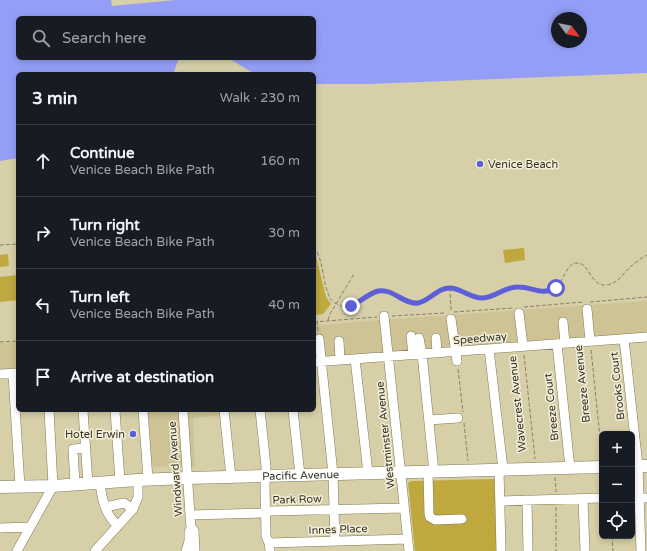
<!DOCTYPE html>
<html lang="en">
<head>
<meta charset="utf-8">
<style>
	:root { --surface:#171b24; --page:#242831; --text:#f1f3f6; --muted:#9ea1a6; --line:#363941 }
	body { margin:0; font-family:"Varela Round",sans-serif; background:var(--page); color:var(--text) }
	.controls { position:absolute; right:12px; bottom:12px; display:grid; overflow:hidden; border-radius:6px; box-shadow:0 2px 6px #0003 }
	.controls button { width:36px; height:36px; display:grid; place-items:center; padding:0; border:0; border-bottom:1px solid var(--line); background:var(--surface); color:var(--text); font:20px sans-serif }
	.compass { position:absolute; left:551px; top:12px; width:36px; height:36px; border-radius:50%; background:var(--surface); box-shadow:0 2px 6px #0003; rotate:122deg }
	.stop { position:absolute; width:12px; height:12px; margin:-9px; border:3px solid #5d5fd7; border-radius:50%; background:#fff }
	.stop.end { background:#5d5fd7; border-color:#fff; box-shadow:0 1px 4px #0008 }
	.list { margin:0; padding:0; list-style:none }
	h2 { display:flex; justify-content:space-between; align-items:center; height:52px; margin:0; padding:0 16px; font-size:17px }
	h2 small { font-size:13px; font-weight:400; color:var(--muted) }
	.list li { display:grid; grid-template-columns:26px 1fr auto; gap:12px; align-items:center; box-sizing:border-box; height:72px; padding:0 16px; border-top:1px solid var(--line) }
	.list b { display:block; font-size:15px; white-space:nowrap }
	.list p { margin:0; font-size:13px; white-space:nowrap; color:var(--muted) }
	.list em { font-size:13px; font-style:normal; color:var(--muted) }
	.icon { flex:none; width:22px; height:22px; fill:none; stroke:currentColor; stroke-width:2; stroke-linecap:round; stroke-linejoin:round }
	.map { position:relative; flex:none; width:647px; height:551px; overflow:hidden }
	.search { position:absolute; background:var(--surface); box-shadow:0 2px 6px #0003; left:16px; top:16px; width:300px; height:44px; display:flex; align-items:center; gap:10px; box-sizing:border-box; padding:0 14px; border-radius:6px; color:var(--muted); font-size:15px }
	.panel { position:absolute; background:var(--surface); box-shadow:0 2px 6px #0003; left:16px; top:72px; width:300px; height:340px; border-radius:6px }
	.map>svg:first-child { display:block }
	.built { fill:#cdc395 }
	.green { fill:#bfa93f }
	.water { fill:#949ef6; fill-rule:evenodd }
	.pier { fill:#d7cfa8 }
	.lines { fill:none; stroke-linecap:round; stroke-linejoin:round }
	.minor-casing { stroke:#817a55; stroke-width:10 }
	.major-casing { stroke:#817a55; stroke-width:13 }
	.path { stroke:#878166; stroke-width:1; stroke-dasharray:4 2; stroke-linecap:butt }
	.minor { stroke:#fff; stroke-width:9 }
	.major { stroke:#fff; stroke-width:12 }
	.route { stroke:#5d5fd7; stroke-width:5 }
	.poi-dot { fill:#5d5fd7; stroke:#f3efdb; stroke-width:1.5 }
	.labels { text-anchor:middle; stroke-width:3; stroke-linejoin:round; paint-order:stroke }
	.poi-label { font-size:11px; fill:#363223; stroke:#f3efdb; text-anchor:start }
	.street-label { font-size:11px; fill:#363223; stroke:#f3efdb }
</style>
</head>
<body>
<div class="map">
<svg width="647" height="551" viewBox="0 0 647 551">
	<rect width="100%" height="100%" fill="#d7cfa8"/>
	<path class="built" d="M647,301V334L314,360V326L367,321Z
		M18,342V371L0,372V343Z
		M146,410H221V415L193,418L195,467L177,466L150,467Z"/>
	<path class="green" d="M524,248L525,260L505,263L503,250Z
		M314,251L316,256L326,297L331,304L323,314L314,315Z
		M8,254L9,266L0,267V255Z
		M18,275V300L0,302V277Z
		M495,479L498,551H415L408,483L411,481Z"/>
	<path class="water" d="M0,0H647V73L369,84H314V74H255L228,58H314V18H18V58H179L173,74H18V158L0,161ZM557,18H581V42H557Z"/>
	<path class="pier" d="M111,0H176L112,6Z"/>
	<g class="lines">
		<g class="minor-casing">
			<path id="minor" d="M587,309L590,341
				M519,313L523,346
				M384,316L409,551
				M451,319L457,361
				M563,322L565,343
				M411,336L413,355
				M419,338L422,354L434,472
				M436,338L437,353
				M319,339L333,474L335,541
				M624,339L638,466L641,551
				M339,341L340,360
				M557,344L570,468
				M489,349L503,469
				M355,359L368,473
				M314,362L647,337
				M0,374L18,373
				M13,374L20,487
				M83,410L88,484
				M115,410L120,481
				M143,410L148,479
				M183,410L190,515L191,527L194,531L195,551
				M224,410L231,477
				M260,410L266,466L265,486L266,536L269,543L270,551
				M293,410L300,475
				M429,420L458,418
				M499,469L501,551
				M428,472L429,514L430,517L435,520L462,519
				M100,483C102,500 105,514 118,526
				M75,485L73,449L85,448
				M632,498H647
				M583,499L585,551
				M527,500L528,551
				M500,501L602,498
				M105,507L124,503L133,509
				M190,515L261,513L270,511L404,508
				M0,528L30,527
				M269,543L408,539
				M17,551L53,486L49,410
				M95,551L133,509L138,497V480
				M186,551L189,541V532L190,530"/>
		</g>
		<g class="major-casing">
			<g id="major">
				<path d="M632,466H647"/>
				<path id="s1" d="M0,487L53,486L138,480L188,478L602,467"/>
			</g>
		</g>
		<path class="path" d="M0,245L18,244
			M314,247C324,261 322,280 329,296C330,300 333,302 337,304C357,315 365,289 384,291C395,291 404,302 415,303C426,303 436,290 447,288C457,286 469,296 479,298C492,300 501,289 513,287C525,285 537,295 549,292C564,288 564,263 577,263C590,263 590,287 607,285C617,284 623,274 630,267C635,263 641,258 647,255
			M450,288L451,311
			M590,302L647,297
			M524,307L583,302
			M454,312L513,308
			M392,316L445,313
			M328,320L330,314L354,274
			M317,321L318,332
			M314,322L377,317
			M0,342L18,341
			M591,350L602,457
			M524,355L535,459
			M458,369L463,412
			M464,423L468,461
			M555,477L556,492
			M556,507V551
			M612,536L613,551"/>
		<use href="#minor" class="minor"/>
		<use href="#major" class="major"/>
	</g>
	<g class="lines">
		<path class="route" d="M351,306C360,302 368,294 378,291C393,288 404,305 418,303C430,301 438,287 451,288C462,289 472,299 483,298C495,298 505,286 518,287C534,287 540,296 556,288"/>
	</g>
	<g class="poi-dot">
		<circle cx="480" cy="164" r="4"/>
		<circle cx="133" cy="434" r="4"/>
	</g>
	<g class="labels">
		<g class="poi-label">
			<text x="488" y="168">Venice Beach</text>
			<text x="125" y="438" text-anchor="end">Hotel Erwin</text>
		</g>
		<g class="street-label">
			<text transform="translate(480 338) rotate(-5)" y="4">Speedway</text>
			<text transform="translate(582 384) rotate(-96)" y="4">Breeze Avenue</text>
			<text transform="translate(617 386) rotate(-96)" y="4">Brooks Court</text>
			<text transform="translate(517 404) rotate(-96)" y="4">Wavecrest Avenue</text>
			<text transform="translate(551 407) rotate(-96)" y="4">Breeze Court</text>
			<text transform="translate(385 435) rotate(-96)" y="4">Westminster Avenue</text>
			<text transform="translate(175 469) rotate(-94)" y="4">Windward Avenue</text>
			<text dy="4" stroke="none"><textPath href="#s1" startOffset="301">Pacific Avenue</textPath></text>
			<text transform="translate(297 499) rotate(-2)" y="4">Park Row</text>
			<text transform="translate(338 529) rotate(-2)" y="4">Innes Place</text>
		</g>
	</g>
</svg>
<div class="controls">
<button>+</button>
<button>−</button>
<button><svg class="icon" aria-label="locate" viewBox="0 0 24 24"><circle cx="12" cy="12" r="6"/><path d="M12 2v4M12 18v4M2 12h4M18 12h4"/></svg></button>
</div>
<svg class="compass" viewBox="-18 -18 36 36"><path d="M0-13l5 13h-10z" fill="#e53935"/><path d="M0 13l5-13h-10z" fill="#9ea1a6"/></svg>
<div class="stop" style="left:556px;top:288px"></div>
<div class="stop end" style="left:351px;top:306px"></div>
<div class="search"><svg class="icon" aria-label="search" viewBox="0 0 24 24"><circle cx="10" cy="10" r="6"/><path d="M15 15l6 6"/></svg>Search here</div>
<section class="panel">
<h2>3 min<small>Walk · 230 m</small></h2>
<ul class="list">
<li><svg class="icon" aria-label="ahead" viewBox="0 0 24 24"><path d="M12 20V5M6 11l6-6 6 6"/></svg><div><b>Continue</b><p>Venice Beach Bike Path</p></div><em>160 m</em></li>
<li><svg class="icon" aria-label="right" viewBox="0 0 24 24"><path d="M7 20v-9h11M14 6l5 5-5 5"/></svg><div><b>Turn right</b><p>Venice Beach Bike Path</p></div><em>30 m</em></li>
<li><svg class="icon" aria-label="left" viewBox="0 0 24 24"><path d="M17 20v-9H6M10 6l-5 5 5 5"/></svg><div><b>Turn left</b><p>Venice Beach Bike Path</p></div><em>40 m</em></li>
<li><svg class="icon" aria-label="arrive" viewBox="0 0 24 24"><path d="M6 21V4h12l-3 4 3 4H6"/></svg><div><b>Arrive at destination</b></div></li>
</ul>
</section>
</div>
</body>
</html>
